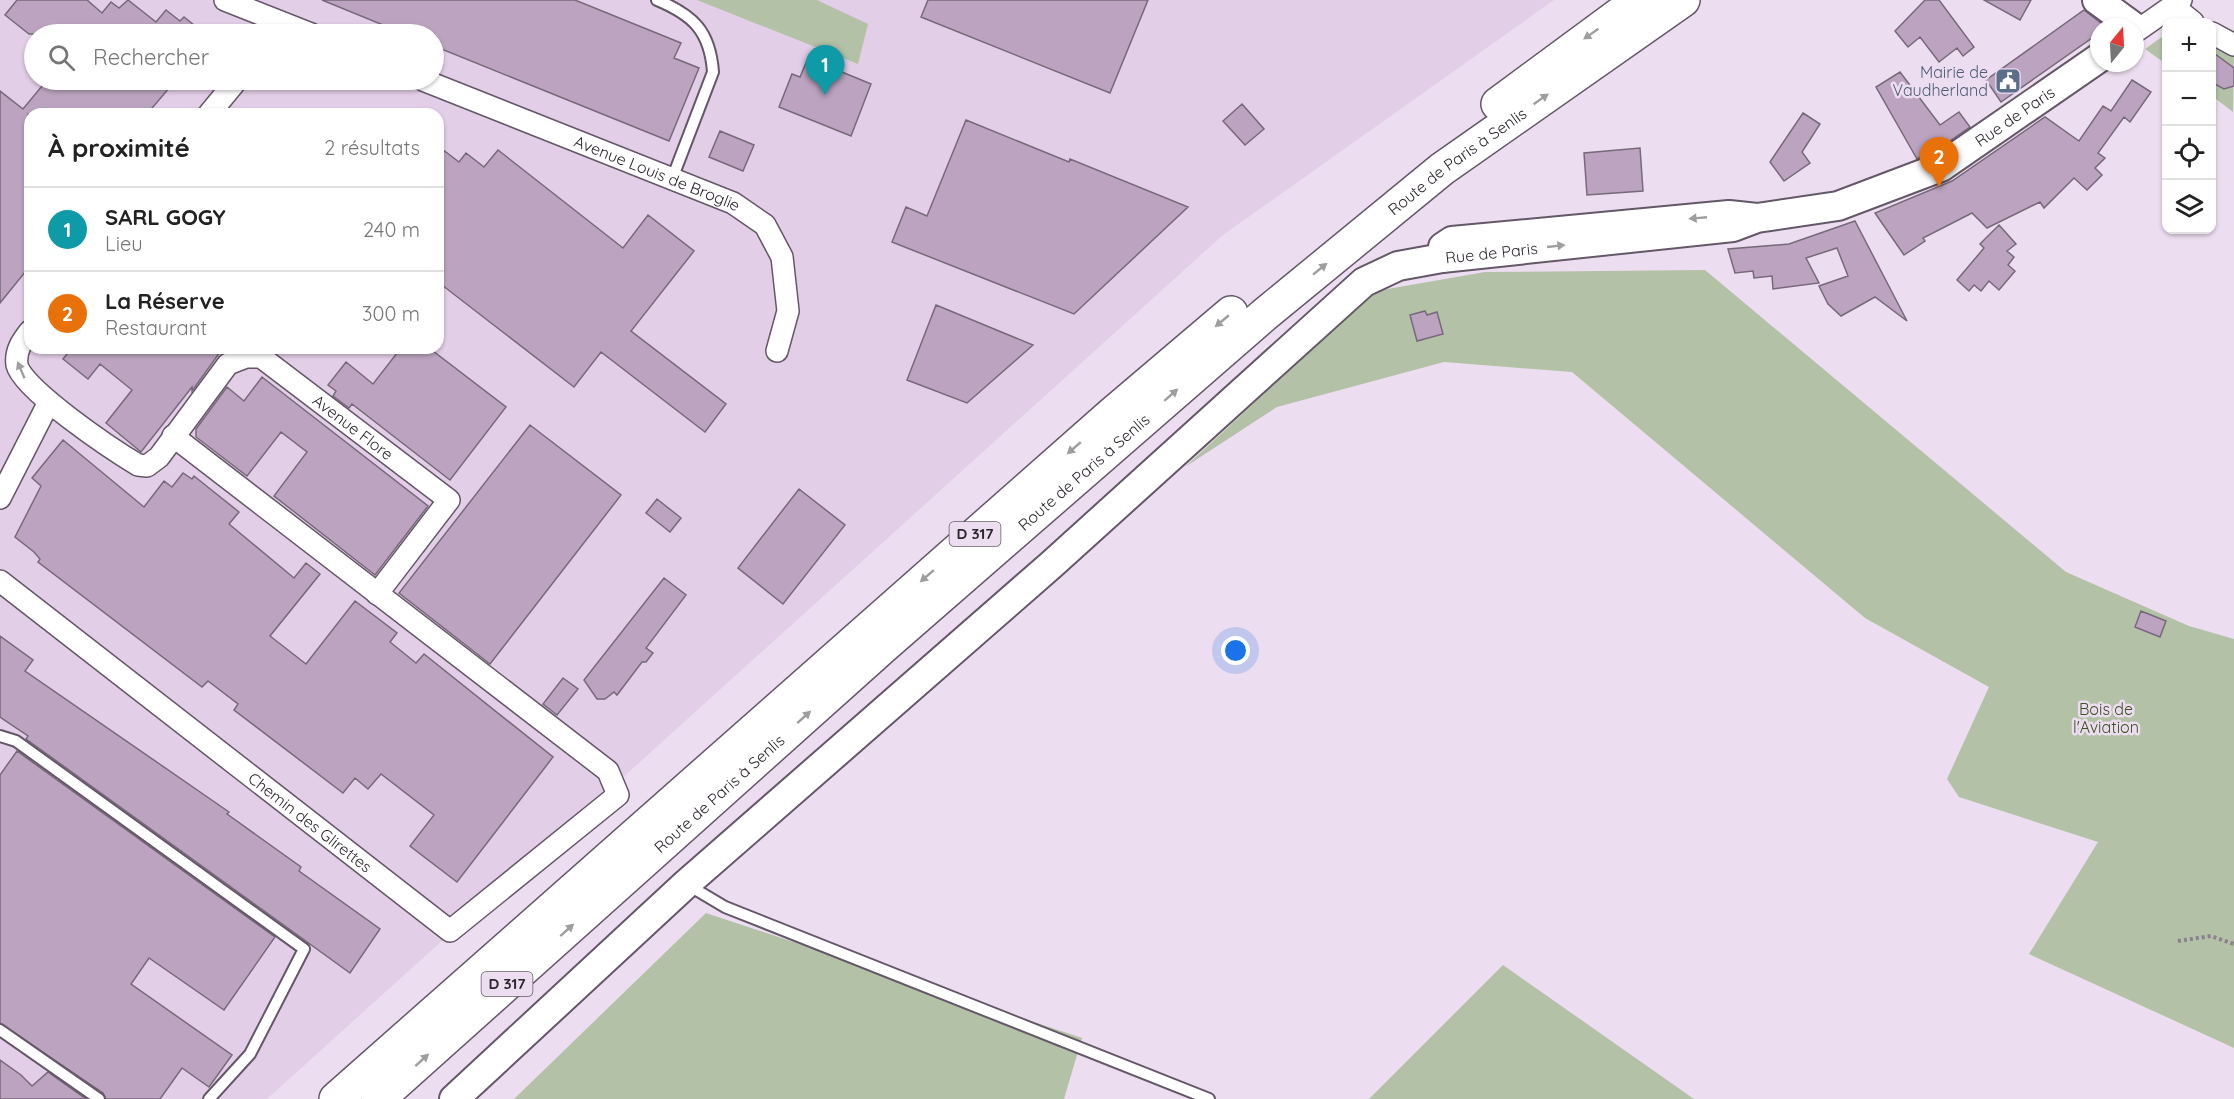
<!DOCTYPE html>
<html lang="fr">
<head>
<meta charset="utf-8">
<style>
	:root { --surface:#fff; --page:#f2f2f2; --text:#222; --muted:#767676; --line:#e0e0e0; --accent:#9a330e }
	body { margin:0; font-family:Quicksand,sans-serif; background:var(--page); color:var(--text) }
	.controls { position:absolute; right:18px; top:18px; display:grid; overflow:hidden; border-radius:12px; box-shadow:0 2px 4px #0004 }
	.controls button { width:54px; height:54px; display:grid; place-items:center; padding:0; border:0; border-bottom:2px solid var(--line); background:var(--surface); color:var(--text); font:30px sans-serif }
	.compass { position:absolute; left:2090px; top:18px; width:54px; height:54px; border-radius:50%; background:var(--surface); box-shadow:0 2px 4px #0004; rotate:18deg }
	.you { position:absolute; left:1236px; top:651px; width:21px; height:21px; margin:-15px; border:4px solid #fff; border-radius:50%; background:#1a73e8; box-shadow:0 0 0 9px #1a73e833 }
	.badge { display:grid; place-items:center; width:39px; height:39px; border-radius:50%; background:var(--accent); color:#fff; font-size:20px; font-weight:700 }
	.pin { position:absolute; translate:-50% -50px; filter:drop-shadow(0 2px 3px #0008) }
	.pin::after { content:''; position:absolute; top:32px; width:21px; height:18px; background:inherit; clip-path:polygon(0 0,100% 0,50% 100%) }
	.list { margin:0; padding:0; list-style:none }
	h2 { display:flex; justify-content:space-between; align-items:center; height:78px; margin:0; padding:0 24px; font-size:26px }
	h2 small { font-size:20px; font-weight:400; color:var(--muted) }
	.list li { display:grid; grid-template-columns:39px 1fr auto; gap:18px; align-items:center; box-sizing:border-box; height:84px; padding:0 24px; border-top:2px solid var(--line) }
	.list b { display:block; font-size:22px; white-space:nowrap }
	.list p { margin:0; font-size:20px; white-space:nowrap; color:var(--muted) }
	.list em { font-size:20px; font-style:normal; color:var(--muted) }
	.icon { flex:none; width:33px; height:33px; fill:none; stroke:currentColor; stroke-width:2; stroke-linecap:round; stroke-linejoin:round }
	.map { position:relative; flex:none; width:2234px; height:1099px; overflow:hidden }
	.search { position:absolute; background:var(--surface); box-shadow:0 2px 4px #0004; left:24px; top:24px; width:420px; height:66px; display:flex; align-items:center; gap:15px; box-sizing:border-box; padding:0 21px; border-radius:33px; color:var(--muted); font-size:22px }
	.panel { position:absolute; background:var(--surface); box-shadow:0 2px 4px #0004; left:24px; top:108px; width:420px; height:246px; border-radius:18px }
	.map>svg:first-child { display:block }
	.built { fill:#e3cee7; fill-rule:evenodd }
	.green { fill:#b3c2a6 }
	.building { fill:#bca4c0; stroke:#77697a; stroke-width:1.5 }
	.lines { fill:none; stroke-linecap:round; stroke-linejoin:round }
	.lane-casing { stroke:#645767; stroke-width:14 }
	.street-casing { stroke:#645767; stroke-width:24 }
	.secondary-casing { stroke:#645767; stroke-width:32 }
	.primary-casing { stroke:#645767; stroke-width:36 }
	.path { stroke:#8b808d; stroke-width:4; stroke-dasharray:3 3; stroke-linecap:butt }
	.lane { stroke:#fff; stroke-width:10 }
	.street { stroke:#fff; stroke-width:21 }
	.secondary { stroke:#fff; stroke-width:28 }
	.primary { stroke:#fff; stroke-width:33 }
	.oneway { fill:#a09da0 }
	.labels { text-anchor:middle; stroke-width:5; stroke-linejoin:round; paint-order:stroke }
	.shield { fill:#edddf0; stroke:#665d68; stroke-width:1.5 }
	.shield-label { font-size:15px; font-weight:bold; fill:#2c262d }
	.service-label { font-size:16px; fill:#4e5e75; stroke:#edddf0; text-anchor:end }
	.street-label { font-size:16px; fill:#2c262d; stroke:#edddf0 }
	.park-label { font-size:16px; fill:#3b5121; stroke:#edddf0 }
</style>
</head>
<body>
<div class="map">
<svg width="2234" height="1099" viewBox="0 0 2234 1099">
	<rect width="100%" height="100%" fill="#edddf0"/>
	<path class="built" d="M0,0H1554L1223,235L267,1099H0ZM34,34H434V80H34ZM30,114H438V348H30Z"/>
	<path class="green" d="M697,0H817L868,24L858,64Z
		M2166,34V64L2145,49Z
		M2212,42L2234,54L2233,112L2212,96Z
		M1705,270L2066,572L2189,626L2234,639V1048L2029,954L2098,842L1959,797L1947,779L1989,687L1865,618L1572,372L1444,362L1277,407L1185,467L1376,291L1485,272Z
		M706,913L1082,1038L1064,1099H514Z
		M1503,965L1694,1099H1369Z"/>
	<path class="building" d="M17,0H87L102,13L111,2L119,8L128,0L156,22L166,10L180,21L184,17L205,34H29L5,15Z
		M322,0H575L681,43L674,58L699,68L669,141L434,46V34H405Z
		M928,0H1148L1110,93L921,17Z
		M1925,0H1939L1974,47L1963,56L1957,48L1939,62L1920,37L1908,47L1895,31Z
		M1984,0H2031L2020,20Z
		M2084,10L2106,27H2099V33L2001,102L1986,80Z
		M2211,51L2234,68V86L2224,89L2211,82Z
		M808,58L871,84L851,136L779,107L792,74L800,77Z
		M1900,72L1940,125L1959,112L1970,127L1944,145L1941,142L1917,159L1876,87Z
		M47,80H176L147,114H28L30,266L0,303V91L23,109Z
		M2132,80L2151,92L2130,122L2124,117L2098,153L2105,158L2095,168L2102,175L2087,190L2074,178L2044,208L2040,202L1987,228L1972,213L1923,238L1925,241L1904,255L1875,213L1952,181L2045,117L2079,141L2103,106L2111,111Z
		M1242,104L1264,129L1245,145L1223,121Z
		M1803,113L1820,124L1802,152L1810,163L1784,181L1770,162Z
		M966,120L1069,162L1070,159L1188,207L1074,314L892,242L906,207L927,216Z
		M720,131L754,145L743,171L709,157Z
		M438,146L459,162L466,153L484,167L498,150L623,248L648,215L694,251L631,331L726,404L705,432L601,352L574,387L438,282Z
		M1640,148L1643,191L1587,195L1584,153Z
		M1855,221L1907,321L1875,297L1841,316L1828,304L1819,286L1848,276L1837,248L1806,258L1819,283L1773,289L1772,276L1754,278L1753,271L1735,273L1728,249L1789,244Z
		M1999,225L2016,244L2007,251L2014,257L2008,265L2015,271L1999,290L1989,281L1981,291L1974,285L1969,291L1957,280L1984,248L1980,244Z
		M936,305L1033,345L967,403L907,380Z
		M1425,311L1427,315L1437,312L1443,334L1417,341L1410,315Z
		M72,348H223L192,391V387L141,452L106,423L132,390L100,364L88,379L63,359Z
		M401,348H429L506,407L450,480L352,404L349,408L333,396L336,391L328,385L346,362L373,384Z
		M262,377L428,506L375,575L274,496L307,452L281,432L247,476L196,437V429L227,387L244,401Z
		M530,425L621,495L490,664L399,593Z
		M63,440L144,507L164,481L172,487L183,473L192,479L194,476L239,512L229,524L294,578L306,563L320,574L270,636L306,664L355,601L397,633L390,642L416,663L424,654L553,757L457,882L410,846L434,815L381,774L368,789L355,778L343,793L234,710L238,704L208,681L202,687L38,562L40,559L34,552L15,537L41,486L32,478Z
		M799,489L845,525L783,604L738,568Z
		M657,499L681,518L670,532L646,513Z
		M664,578L686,595L646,648L653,653L646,662H642L617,695L614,692L605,699H597L584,680Z
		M2141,611L2166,621L2160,637L2135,627Z
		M0,636L33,660L25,671L229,812L227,814L301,867L299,871L380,929L350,973L26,739L28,736L0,717Z
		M563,678L578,689L557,715L543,704Z
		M17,751L275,937L224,1010L149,958L131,984L232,1055L209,1087L182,1068L160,1099H106L103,1093L0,1023V775Z
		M0,1060L21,1075L32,1086L48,1072L86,1099H0Z"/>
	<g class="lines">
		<g class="lane-casing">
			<path id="lane" d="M657,0C693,15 710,31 713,72L672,179
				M0,736L16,741L304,949L250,1054L209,1099
				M688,885L725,907L1209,1099
				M0,1030L99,1099"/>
		</g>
		<g class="street-casing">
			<g id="street">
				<path d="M225,0L311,34"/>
				<path d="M2173,6L2193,22"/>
				<path d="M2138,30L2181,0"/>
				<path d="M2212,33L2234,45"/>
				<path id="s1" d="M423,80L733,203L765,225L782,257L788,311L777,351"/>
				<path d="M209,114L237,80"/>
				<path id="s2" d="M30,331C22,341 15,351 17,365C23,390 113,450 138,465L147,466L159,457L228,364L246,357H261L449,500L377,594"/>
				<path d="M0,498L49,402"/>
				<path id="s3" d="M0,581L450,931L618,795L608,771L173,436"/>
			</g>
		</g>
		<g class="secondary-casing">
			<g id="secondary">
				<path d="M2097,0L2134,27"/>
				<path id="s4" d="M1757,218L1729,215L1452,241L1443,247L1442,258L1733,227L1757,218L1838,206L1941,167L2099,58"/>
				<path d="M454,1099L686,884L1051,565L1364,282L1398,266L1442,258"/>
			</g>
		</g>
		<g class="primary-casing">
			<g id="primary">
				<path d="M1498,104L1639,0"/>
				<path d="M336,1099L1112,414L1231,313"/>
				<path id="s5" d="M378,1099L885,645L1264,315L1442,169L1683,0"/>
			</g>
		</g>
		<path class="path" d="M2178,941L2211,936L2234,944"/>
		<use href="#lane" class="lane"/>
		<use href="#street" class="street"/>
		<use href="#secondary" class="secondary"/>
		<use href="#primary" class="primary"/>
	</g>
	<defs><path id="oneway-solid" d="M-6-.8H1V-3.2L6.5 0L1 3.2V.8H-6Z" transform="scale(1.5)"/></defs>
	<g class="oneway">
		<use href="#oneway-solid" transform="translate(1591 34) rotate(145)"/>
		<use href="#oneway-solid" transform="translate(1541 99) rotate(-35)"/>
		<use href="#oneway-solid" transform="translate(1698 218) rotate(175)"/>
		<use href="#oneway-solid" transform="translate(1556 246) rotate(-6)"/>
		<use href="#oneway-solid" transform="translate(1320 269) rotate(-39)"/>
		<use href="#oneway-solid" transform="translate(1222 321) rotate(140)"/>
		<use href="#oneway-solid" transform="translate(21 370) rotate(-113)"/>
		<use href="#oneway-solid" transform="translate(1171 395) rotate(-41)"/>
		<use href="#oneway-solid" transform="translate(1074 448) rotate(139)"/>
		<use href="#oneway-solid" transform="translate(927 576) rotate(139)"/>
		<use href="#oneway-solid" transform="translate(804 717) rotate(-42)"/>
		<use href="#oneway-solid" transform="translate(567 930) rotate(-42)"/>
		<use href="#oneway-solid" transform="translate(422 1060) rotate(-42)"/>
	</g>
	<defs>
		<g id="civic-square" transform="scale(1.35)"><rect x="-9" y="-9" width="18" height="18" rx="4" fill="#5c6f8a" stroke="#edddf0"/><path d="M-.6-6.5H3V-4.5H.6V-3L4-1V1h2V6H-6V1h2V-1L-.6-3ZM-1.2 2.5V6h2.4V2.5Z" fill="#fff"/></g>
	</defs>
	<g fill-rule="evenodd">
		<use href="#civic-square" x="2008" y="81"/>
	</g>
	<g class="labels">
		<g class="shield">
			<rect x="949.5" y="522" width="51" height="24" rx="4.5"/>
			<rect x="481.5" y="972" width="51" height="24" rx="4.5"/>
		</g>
		<g class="shield-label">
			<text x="975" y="539">D 317</text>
			<text x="507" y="989">D 317</text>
		</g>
		<g class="service-label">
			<text x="1988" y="78">Mairie de<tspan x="1988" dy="18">Vaudherland</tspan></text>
		</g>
		<g class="street-label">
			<text dy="6" stroke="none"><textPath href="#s4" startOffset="928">Rue de Paris</textPath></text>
			<text dy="6" stroke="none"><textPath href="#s5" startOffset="1430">Route de Paris à Senlis</textPath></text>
			<text dy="6" stroke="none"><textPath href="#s1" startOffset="252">Avenue Louis de Broglie</textPath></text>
			<text dy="6" stroke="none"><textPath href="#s4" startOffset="378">Rue de Paris</textPath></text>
			<text dy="6" stroke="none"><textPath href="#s2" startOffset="486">Avenue Flore</textPath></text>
			<text dy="6" stroke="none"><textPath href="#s5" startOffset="944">Route de Paris à Senlis</textPath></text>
			<text dy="6" stroke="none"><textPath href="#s5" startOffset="458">Route de Paris à Senlis</textPath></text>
			<text dy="6" stroke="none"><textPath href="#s3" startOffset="393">Chemin des Glirettes</textPath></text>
		</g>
		<g class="park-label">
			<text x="2106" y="715">Bois de<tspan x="2106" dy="18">l'Aviation</tspan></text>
		</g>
	</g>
</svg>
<div class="controls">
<button>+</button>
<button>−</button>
<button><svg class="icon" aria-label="locate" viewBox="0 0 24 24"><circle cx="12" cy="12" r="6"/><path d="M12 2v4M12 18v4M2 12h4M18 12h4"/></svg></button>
<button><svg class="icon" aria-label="layers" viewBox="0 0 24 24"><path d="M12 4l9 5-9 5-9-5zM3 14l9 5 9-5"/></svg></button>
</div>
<svg class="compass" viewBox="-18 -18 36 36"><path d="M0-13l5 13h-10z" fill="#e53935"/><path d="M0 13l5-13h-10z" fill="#767676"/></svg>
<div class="you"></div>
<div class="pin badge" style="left:825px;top:95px;background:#0f9aa8">1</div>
<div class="pin badge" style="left:1939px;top:187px;background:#e8710a">2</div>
<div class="search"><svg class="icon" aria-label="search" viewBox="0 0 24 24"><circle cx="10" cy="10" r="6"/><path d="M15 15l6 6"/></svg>Rechercher</div>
<section class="panel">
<h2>À proximité<small>2 résultats</small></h2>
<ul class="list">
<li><span class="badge" style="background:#0f9aa8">1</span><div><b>SARL GOGY</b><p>Lieu</p></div><em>240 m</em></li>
<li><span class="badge" style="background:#e8710a">2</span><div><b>La Réserve</b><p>Restaurant</p></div><em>300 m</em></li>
</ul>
</section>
</div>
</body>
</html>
